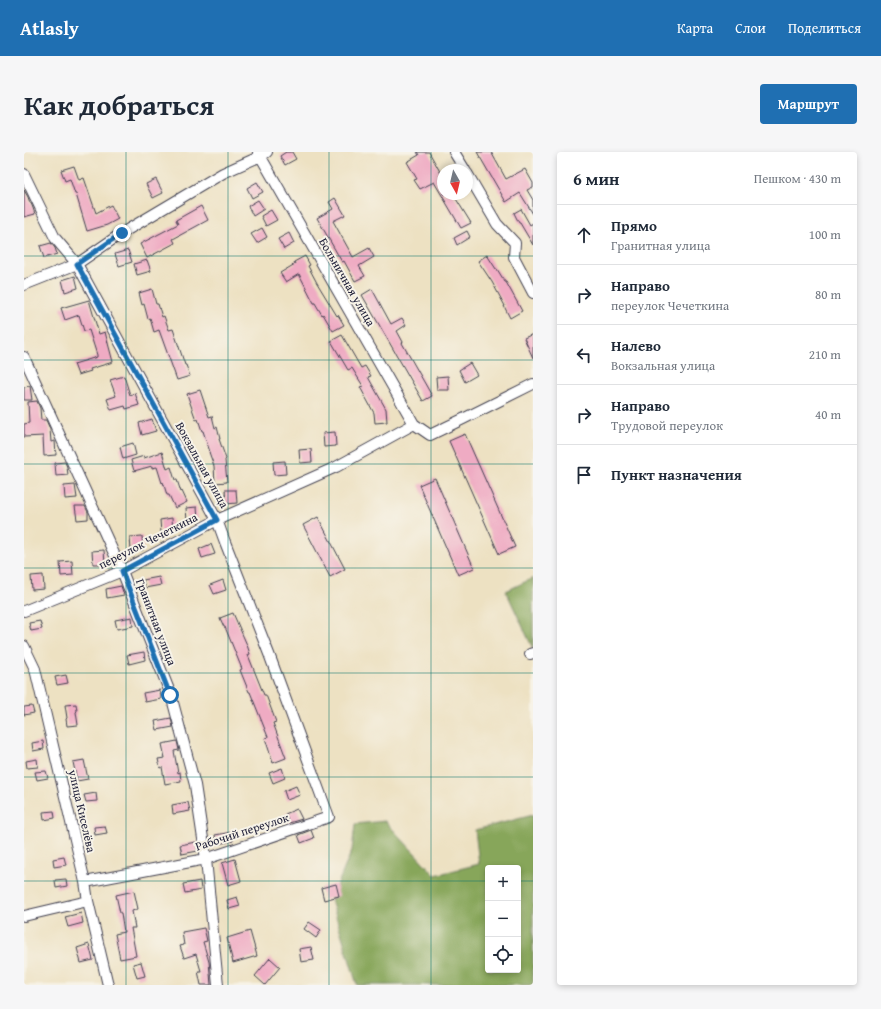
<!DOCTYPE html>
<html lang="ru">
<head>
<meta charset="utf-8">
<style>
	:root { --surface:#fff; --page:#f6f6f7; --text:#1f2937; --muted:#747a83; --line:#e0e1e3; --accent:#1f6fb2 }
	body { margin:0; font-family:"Gentium Book Plus",serif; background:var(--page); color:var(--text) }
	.controls { position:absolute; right:12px; bottom:12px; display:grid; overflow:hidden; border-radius:4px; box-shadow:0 2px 6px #0003 }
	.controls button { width:36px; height:36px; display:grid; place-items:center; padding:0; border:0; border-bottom:1px solid var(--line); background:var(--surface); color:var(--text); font:20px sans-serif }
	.compass { position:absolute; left:413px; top:12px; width:36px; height:36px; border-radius:50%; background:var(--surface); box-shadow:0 2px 6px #0003; rotate:172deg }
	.stop { position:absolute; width:12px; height:12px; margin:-9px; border:3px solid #1f6fb2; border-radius:50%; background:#fff }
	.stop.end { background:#1f6fb2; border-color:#fff; box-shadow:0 1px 4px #0008 }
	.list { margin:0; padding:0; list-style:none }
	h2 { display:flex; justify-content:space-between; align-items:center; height:52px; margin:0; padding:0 16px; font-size:17px }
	h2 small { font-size:13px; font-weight:400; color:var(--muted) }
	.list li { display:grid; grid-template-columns:26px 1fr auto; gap:12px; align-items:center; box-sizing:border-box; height:60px; padding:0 16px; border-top:1px solid var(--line) }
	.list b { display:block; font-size:15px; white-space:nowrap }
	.list p { margin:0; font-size:13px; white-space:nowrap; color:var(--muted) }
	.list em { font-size:13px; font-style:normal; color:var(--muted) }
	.icon { flex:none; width:22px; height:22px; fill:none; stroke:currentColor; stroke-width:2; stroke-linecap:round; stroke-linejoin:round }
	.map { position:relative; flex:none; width:509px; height:833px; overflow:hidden; border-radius:4px }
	header { display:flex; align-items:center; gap:24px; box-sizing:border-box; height:56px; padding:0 20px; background:var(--accent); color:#fff }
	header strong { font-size:19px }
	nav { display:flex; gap:22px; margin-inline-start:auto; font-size:14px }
	.intro { display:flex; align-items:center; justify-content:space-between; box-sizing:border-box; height:96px; padding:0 24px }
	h1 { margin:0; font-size:28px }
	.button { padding:10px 18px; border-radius:4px; background:var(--accent); color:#fff; font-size:14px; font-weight:700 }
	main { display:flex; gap:24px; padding:0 24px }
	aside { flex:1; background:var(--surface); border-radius:4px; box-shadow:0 2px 6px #0003 }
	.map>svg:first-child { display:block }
	.forest { fill:#87a65a; stroke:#54644a; fill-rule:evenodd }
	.building { fill:#efabc3 }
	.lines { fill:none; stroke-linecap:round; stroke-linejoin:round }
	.street-casing { stroke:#403f4f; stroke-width:12 }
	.street { stroke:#fff; stroke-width:10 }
	.route { stroke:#1f6fb2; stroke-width:5 }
	.grid { fill:none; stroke:#0f766e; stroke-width:1; stroke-opacity:0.55 }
	.labels { text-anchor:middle; stroke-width:4; stroke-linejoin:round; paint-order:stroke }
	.street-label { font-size:12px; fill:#22223b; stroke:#f7f3e8 }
</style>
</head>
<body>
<header>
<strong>Atlasly</strong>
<nav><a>Карта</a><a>Слои</a><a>Поделиться</a></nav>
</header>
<div class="intro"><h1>Как добраться</h1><a class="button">Маршрут</a></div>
<main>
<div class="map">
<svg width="509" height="833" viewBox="0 0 509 833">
	<rect width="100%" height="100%" fill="#f7f3e8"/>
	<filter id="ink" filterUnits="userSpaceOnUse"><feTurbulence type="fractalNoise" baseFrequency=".025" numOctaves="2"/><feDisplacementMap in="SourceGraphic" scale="8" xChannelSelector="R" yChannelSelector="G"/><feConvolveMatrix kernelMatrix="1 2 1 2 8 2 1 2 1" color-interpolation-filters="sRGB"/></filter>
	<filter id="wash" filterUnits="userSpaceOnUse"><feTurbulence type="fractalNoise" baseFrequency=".012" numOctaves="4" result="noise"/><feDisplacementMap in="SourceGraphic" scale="16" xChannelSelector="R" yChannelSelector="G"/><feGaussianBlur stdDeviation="0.9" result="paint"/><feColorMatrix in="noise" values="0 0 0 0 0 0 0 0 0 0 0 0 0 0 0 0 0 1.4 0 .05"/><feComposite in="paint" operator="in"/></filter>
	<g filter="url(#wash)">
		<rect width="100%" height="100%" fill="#ede1c2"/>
		<path class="forest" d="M509,426V497L482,439Z
			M509,663V833H333L307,748L328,698L331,672L361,669L411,723L455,712L451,678ZM464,716H494V818H464Z"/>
		<g id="blocks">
			<path class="building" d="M262,0H268L272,7L261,13L256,4Z
				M393,0H405L419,25V42H429L447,71L437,76L410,30L396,37L390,28L393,27L383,10L395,3Z
				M453,0H467L482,27L501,17L509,31V35L503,38L509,48V62L496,41L482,50Z
				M50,14L55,28L60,26L72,61L87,53L94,67L83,73L63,79L52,42H51L46,27L41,29L37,18Z
				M132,27L139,41L129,46L122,32Z
				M233,30L239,40L228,46L223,36Z
				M0,38L4,45L6,51H7L9,56L11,62L0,65Z
				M311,46L321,63L309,69L329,105L345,96L350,105L335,114L341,124L331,129L320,109L318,110L293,66L309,57L305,50Z
				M234,48L240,57L229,64L224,54Z
				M177,54L184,68L149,87L151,91L123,106L116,92L154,72L152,68Z
				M497,57L506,73L509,71V93L496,71H495L490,61Z
				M247,58L253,68L242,74L237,64Z
				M238,76L243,85L233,91L227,82Z
				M443,79L446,85L433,93L430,86Z
				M265,81L270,91L260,97L254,87Z
				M27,91L31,96L33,102L20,106L16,94Z
				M104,98L108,110L95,114L91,102Z
				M463,103L472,117H473L481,130H482L498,159L486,166L480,154H481L468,130L454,109Z
				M281,104L286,113L284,114L293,131L313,164L314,163L320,173L309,179L299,162L298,163L291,151H290L275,122L262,130L256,121L271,112L270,110Z
				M123,108L127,119L113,123L110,112Z
				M51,124L54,136L41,140L38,128Z
				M128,137L132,152H134L138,165L140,164L145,178L149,177L161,213H162L166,224L153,228L135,178L130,180L126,166L124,167L120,152L118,153L115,141Z
				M348,137L367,172L378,166L382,173L373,179L379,190L378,191L408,244L399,249L338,143Z
				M65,148L75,182L81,180L89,210L66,217L67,219L54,223L50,212L73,205V203L65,178L60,179L55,163L41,168L37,156Z
				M509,182V206L500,186Z
				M318,183L337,216L341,214L347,224L344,225L362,257L363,270L351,271L350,261L336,235L339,234L328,216L324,218L307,189Z
				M446,211L453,223L441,230L435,218Z
				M100,224L106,243L111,241L115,253L102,257L101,254L87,258L83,247L92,244L86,228Z
				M424,224L425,238H413L412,225Z
				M6,234L8,248H0V235Z
				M176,238L185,265L188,264L191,276L193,275L196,287H195L202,307L201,308L203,330L191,331L190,314L185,300H186L179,279H178L174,267L172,268L163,242Z
				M13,249L16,256L17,268H22L26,277L27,290L31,289L32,303L20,304L19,284L0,285V272L5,271L4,250Z
				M128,267L132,279L118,283L115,271Z
				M311,280L312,294L300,295L299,281Z
				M441,282L491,395L475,402L425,289Z
				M109,291L112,303L99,307L96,295Z
				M287,297L288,310L276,311L275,298Z
				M138,300L143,317L147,315L151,328H153L157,340L158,339L163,350L151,356L145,343H143L139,330L138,331L133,315L128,316V314L110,319L107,308L120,304V306Z
				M261,309L262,322L250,323L249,310Z
				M41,310L43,315L44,323L32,324L31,311Z
				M411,326L450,416L434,423L395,333Z
				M51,333L53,346L41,347L40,334Z
				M201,338H212L213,351L202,352Z
				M51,354H61L64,360V367L53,368Z
				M173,355L174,369H163L162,356Z
				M294,365L321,417L306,425L279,373Z
				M148,366L149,380L137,381L136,368Z
				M118,384L119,398L107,399L106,385Z
				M187,392L191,402L178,406L175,397Z
				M80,398L81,412H69L68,399Z
				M48,409L49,423L37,424L36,410Z
				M19,423L20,437L8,438L7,424Z
				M135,425L137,433L121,436L119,428Z
				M199,428L202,438L190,442L186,433Z
				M97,434L100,443L83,446L82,437Z
				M209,461L223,493L226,502L224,503L240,543H242L252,570L249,571L262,606L249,611L241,586L244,585L226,540H225L216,518L218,517L201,475H200L196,466Z
				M108,465L109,474L93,477L91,468Z
				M16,469L18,477L7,479L5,471Z
				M120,500L121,508L105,512L103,503Z
				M42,523L44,531L33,533L31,525Z
				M136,538L137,547L121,550L119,541Z
				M52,552L53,559L52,560L54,573L43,574L42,567L43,566L41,553Z
				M8,554L10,561L0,563V555Z
				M147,566L149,575L133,578L131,569Z
				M19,589L20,597L9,599L8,591Z
				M153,589L155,598L150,599L154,621L156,620L157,629L141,632L138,615L136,616L134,607L141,606L138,592Z
				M13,607L14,615L3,616L2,609Z
				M60,608L64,627L53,629L49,610Z
				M258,616L261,626L249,631L245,621Z
				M22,619L24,626L13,628L11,620Z
				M272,634L276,643L263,648L260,639Z
				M72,641L73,649L62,650L60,643Z
				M164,650L166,659L149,662L148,653Z
				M273,657L278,667L265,671L261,662Z
				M30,659L31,666L20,668L19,660Z
				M81,674L83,681L71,683L70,675Z
				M287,678L290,686L277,691L274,683Z
				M208,680L209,689L193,692L191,683Z
				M172,690L174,699L158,702L156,693Z
				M40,705L42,713L30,715L29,707Z
				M211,707L217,729L204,733L198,711Z
				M42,727L43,734L32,736L31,728Z
				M176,729L177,738L161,741L159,732Z
				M312,732L315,744L300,748L297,736Z
				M110,739L114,757L108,759L111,776H107L112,804L96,807L91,782L100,780L97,761H96L92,743Z
				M213,745L216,754L205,757L203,748Z
				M57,761L59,771L44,775L41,765Z
				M285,770L297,778L292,786L280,777Z
				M180,776L183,789L179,790L185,810L187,833H177L174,819H177L172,802L160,806L156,794L160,793L158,780Z
				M226,779L233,804L209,811L203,786Z
				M65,792L69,808L57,811L53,796Z
				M287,795L290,808L277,810L275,797Z
				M246,806L256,815L241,833L231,824Z
				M117,810L121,824L113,826L109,812Z"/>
		</g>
	</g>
	<g filter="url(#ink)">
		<use href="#blocks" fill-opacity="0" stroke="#403f4f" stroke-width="1"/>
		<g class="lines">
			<g class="street-casing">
				<path id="street" d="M234,0L390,272
					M430,0L441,18
					M443,21L473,72L491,91L490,105L509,141
					M0,22L31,86L53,112L193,368L201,390L245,502L305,665L182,707L61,730
					M0,133L53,112L98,81L199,21L237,4L243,0
					M0,205L98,419L147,543L171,633L182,707L194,833
					M0,459L98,419L193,368L312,315L390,272L406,283L439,267L509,232
					M0,494L11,517L61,730L64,749L84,833
					M506,502L509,501
					M0,764L64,749"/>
			</g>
			<use href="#street" class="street"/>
		</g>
	</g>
	<g class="lines" filter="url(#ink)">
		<path class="route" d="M98,81L53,112L193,368L98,419L146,543"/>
	</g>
	<path class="grid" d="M102,0V833M204,0V833M305,0V833M407,0V833M0,104H509M0,208H509M0,312H509M0,416H509M0,521H509M0,625H509M0,729H464M494,729H509"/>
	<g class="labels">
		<g class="street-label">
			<text transform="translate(323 130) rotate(60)" y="4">Больничная улица</text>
			<text transform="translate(178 313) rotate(61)" y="4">Вокзальная улица</text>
			<text transform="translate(124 389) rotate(-27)" y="4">переулок Чечеткина</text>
			<text transform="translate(132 470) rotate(69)" y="4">Гранитная улица</text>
			<text transform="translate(58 659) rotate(77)" y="4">улица Киселёва</text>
			<text transform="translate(218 680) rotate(-18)" y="4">Рабочий переулок</text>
		</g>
	</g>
</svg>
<div class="controls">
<button>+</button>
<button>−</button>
<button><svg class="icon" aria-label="locate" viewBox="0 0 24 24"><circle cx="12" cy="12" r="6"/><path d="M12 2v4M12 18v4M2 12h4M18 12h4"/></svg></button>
</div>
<svg class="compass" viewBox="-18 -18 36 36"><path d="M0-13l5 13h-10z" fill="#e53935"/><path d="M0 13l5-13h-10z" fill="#747a83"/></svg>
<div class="stop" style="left:146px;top:543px"></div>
<div class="stop end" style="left:98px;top:81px"></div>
</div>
<aside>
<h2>6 мин<small>Пешком · 430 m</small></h2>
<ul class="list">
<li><svg class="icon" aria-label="ahead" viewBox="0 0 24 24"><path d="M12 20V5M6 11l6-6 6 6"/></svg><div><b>Прямо</b><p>Гранитная улица</p></div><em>100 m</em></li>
<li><svg class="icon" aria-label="right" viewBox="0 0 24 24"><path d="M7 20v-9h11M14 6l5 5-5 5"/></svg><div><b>Направо</b><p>переулок Чечеткина</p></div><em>80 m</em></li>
<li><svg class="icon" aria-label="left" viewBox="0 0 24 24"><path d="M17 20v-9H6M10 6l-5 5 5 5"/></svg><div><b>Налево</b><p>Вокзальная улица</p></div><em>210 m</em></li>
<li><svg class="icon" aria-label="right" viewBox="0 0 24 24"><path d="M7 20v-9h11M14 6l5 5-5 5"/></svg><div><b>Направо</b><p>Трудовой переулок</p></div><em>40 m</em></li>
<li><svg class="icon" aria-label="arrive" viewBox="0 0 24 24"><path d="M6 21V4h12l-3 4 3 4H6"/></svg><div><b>Пункт назначения</b></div></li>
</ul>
</aside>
</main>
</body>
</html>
